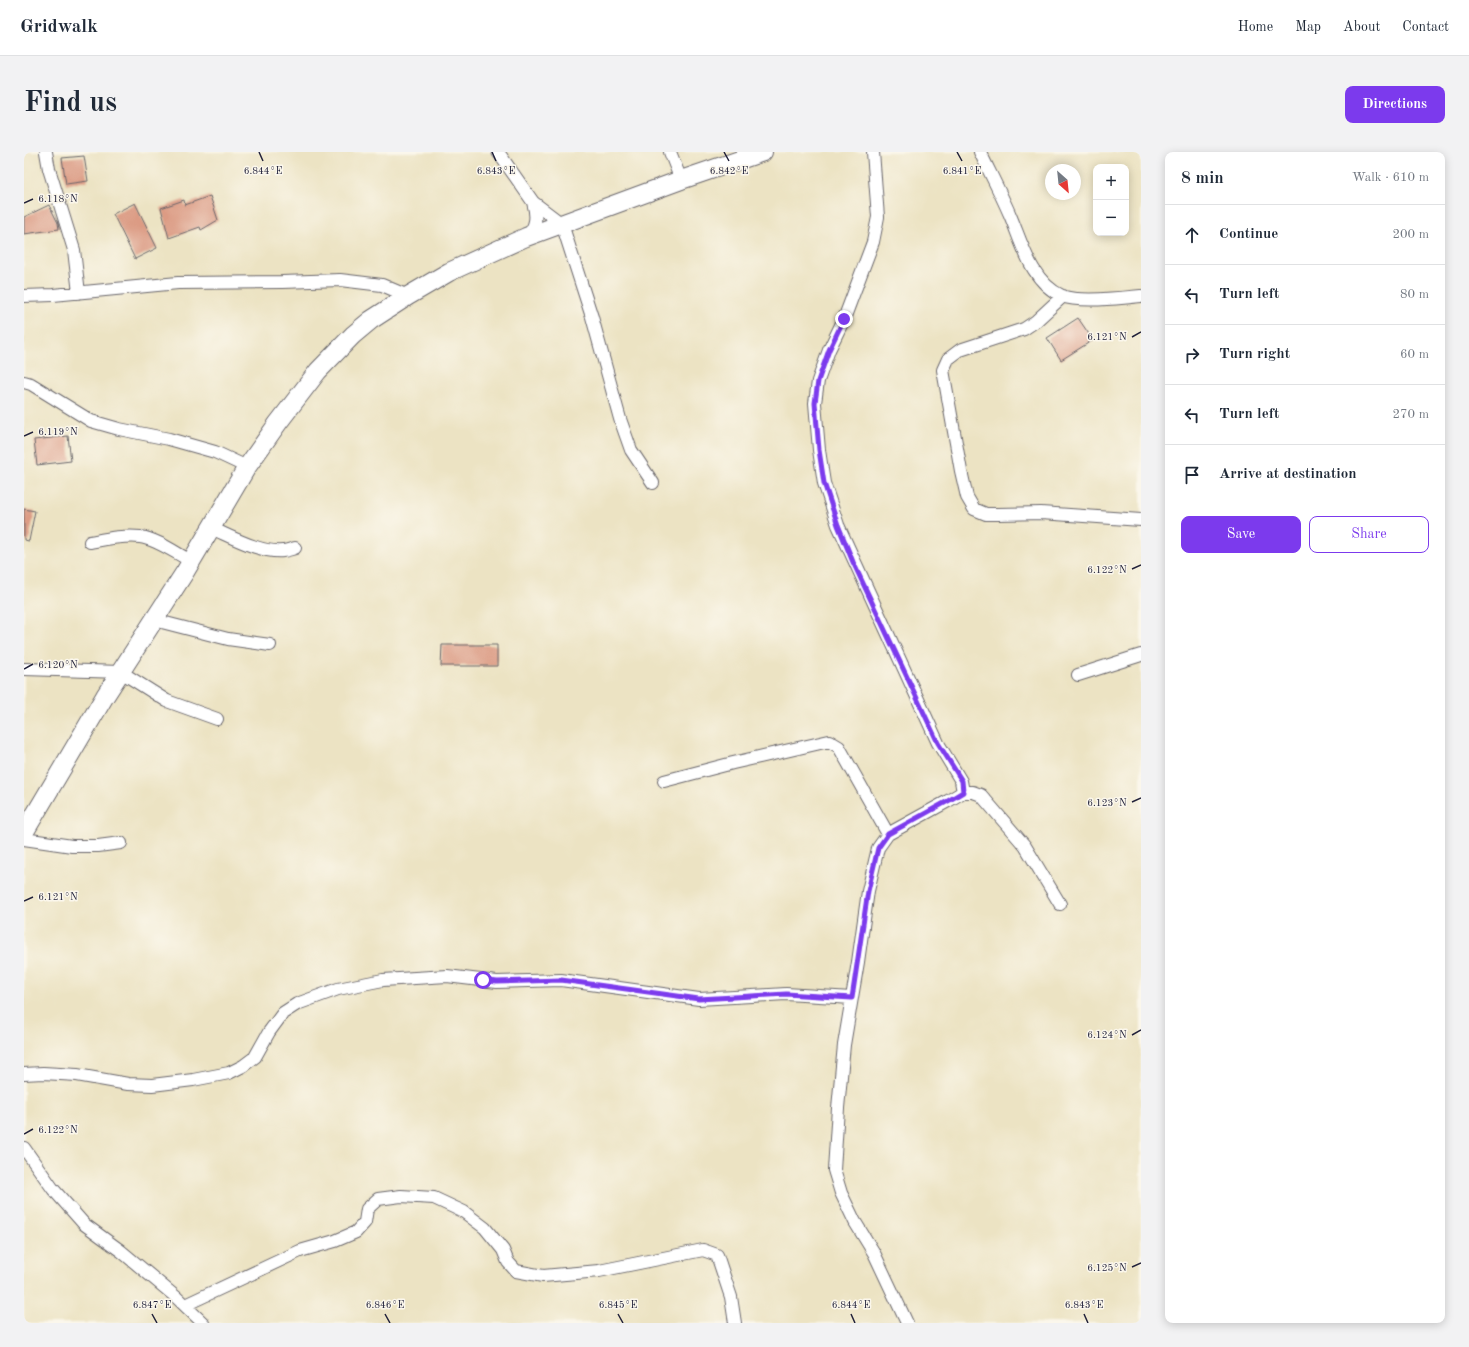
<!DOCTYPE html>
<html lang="en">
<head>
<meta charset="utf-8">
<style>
	:root { --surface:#fff; --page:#f2f2f3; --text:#1f2937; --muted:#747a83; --line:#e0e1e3; --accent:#7c3aed }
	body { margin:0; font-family:"Old Standard TT",serif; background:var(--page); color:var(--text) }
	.controls { position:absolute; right:12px; top:12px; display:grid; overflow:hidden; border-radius:8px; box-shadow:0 2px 10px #0003 }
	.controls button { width:36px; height:36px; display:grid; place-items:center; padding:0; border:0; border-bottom:1px solid var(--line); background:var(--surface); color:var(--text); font:20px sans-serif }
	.compass { position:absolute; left:1021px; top:12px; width:36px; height:36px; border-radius:50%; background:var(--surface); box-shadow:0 2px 10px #0003; rotate:153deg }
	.stop { position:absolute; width:12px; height:12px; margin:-9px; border:3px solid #7c3aed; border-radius:50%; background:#fff }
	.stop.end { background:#7c3aed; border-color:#fff; box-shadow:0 1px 4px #0008 }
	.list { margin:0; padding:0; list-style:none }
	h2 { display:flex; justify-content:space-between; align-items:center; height:52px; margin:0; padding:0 16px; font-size:17px }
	h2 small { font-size:13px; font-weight:400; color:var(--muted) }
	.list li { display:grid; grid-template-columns:26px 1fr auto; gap:12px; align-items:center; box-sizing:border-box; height:60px; padding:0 16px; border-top:1px solid var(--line) }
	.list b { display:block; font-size:15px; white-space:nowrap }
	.list em { font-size:13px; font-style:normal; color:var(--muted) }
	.actions { display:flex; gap:8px; padding:12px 16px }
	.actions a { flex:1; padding:9px 0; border:1px solid var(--accent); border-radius:8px; text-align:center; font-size:14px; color:var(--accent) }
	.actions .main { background:var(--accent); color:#fff }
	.icon { flex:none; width:22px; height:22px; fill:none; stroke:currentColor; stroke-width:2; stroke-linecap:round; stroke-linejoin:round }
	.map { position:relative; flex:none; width:1117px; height:1171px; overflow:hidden; border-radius:8px }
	header { display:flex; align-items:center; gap:24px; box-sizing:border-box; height:56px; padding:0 20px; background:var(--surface); border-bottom:1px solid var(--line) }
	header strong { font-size:19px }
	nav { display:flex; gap:22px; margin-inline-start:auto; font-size:14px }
	.intro { display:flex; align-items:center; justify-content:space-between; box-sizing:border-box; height:96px; padding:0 24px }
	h1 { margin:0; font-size:28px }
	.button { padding:10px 18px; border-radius:8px; background:var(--accent); color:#fff; font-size:14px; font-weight:700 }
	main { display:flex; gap:24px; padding:0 24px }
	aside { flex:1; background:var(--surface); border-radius:8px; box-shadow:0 2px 10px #0003 }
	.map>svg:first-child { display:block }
	.building { fill:#dc9b84 }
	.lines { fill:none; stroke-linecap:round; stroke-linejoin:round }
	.minor-casing { stroke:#69666b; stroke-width:14 }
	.secondary-casing { stroke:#69666b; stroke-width:20 }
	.minor { stroke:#fff; stroke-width:12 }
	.secondary { stroke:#fff; stroke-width:18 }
	.route { stroke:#7c3aed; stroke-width:5 }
	.ticks { fill:none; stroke:#22223b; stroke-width:1.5 }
	.ticks-label { font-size:10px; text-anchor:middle; fill:#22223b; stroke:#fbf7ec; stroke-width:3; stroke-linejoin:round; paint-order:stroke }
</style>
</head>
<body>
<header>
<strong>Gridwalk</strong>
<nav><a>Home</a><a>Map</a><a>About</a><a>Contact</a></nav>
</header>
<div class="intro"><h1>Find us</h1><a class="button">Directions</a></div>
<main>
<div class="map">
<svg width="1117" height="1171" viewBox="0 0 1117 1171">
	<rect width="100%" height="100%" fill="#fbf7ec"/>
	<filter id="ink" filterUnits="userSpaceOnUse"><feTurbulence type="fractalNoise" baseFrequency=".025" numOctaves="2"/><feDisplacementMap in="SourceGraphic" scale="8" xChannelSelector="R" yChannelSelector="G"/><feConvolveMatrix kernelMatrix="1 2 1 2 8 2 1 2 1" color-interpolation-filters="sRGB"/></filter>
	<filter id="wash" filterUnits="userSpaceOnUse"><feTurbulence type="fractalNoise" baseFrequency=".012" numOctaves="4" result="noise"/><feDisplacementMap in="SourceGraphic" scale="16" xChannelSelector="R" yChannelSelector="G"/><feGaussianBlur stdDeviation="0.9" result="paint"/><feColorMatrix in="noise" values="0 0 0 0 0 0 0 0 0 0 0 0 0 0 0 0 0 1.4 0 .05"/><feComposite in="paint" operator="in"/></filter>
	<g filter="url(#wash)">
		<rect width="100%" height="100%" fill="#ece3c3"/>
		<g id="blocks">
			<path class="building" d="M60,4L64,29L42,32L38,6Z
				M186,44L194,68L177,78L176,75L145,86L137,56L160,48L161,53Z
				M111,51L133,96L111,107L89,62Z
				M25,53L34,71L35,77L0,82V65Z
				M1054,166L1069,188L1037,208L1023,186Z
				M44,284L47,309L13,313L10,288Z
				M0,357L11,359L5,389L0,388Z
				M418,493H473V514H417Z"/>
		</g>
	</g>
	<g filter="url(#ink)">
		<use href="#blocks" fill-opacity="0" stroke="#69666b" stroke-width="1"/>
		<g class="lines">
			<g class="minor-casing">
				<path id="minor" d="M22,0L25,17L50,98L55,141
					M474,0L509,50L538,72L568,165L596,267L607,298L629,331
					M646,0L657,28
					M849,0L854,65L849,90L820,167L805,198L794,229L791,251L795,298L800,331L814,373L914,591L937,629L939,640
					M956,0C966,21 977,42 986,63C998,91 1007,130 1038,144C1055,151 1098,146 1117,144
					M502,85C513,74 513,64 509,50
					M0,144L29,143L154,131L258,130L316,128L358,133L384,144
					M1039,144L1012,169L1000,177L936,198L924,207L919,218L937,319L943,345L950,357L962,362H973L1017,361L1117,368
					M0,230L7,232L67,269L95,277L145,287L191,300L223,315
					M187,376C208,385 236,401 259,399C263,399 267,397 271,396
					M66,390C82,387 100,383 116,385C133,387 153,402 167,409
					M130,468L204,487L246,493
					M0,517L97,520L143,549L193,567
					M1054,523L1117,503
					M640,629L709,611L805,589L815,595L864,682
					M0,687L48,694H74L97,691
					M0,922L19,921L53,923L104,932L128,933L169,928L205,921L219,914L231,905L245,880L259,861L273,852L314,837L359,828L423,824L473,830L537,828L675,847L762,842L828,846
					M0,996L29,1037L60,1072L97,1099L152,1145L179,1171
					M161,1153L276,1099L311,1089L332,1080L341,1070L343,1057L354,1047L377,1044L410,1046L440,1060L461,1076L479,1098L484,1110L492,1119L519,1124L575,1119L679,1098L693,1103L707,1145L711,1171
					M883,1171L850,1101L831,1070L817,1041L810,1018L814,956L820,893L834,810L844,739L854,696L864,682L924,649L939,640H949L957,643L1001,694L1036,752"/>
			</g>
			<g class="secondary-casing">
				<path id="secondary" d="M0,681L81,544L161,420L223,315L254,271L294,219L329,183L347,168L384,144L425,120L502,85L657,28L739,0"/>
			</g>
			<use href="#minor" class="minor"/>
			<use href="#secondary" class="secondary"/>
		</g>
	</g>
	<g class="lines" filter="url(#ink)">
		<path class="route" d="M459,828L473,830L537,828L675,847L762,842L828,846L844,739L854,696L864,682L924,649L939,640L938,629L914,591L829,410L814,373L800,331L795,298L791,251L794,229L805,198L820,167"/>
	</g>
	<path class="ticks" d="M235,0L239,9M468,0L472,9M700,0L705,9M933,0L938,9M0,51L9,47M1108,185L1117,180M0,284L9,280M1108,417L1117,413M0,517L9,512M1108,650L1117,646M0,749L9,745M1108,883L1117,878M0,982L9,977M1108,1115L1117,1111M128,1162L133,1171M361,1162L366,1171M594,1162L599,1171M827,1162L831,1171M1060,1162L1064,1171"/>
	<g class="ticks-label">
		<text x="239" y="22">6.844°E</text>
		<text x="472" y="22">6.843°E</text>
		<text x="705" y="22">6.842°E</text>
		<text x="938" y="22">6.841°E</text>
		<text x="34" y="50">6.118°N</text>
		<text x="1083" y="188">6.121°N</text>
		<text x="34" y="283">6.119°N</text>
		<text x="1083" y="421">6.122°N</text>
		<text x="34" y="516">6.120°N</text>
		<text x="1083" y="654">6.123°N</text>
		<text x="34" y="748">6.121°N</text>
		<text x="1083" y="886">6.124°N</text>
		<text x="34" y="981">6.122°N</text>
		<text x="1083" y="1119">6.125°N</text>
		<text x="128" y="1156">6.847°E</text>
		<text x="361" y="1156">6.846°E</text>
		<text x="594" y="1156">6.845°E</text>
		<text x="827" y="1156">6.844°E</text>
		<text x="1060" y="1156">6.843°E</text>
	</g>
</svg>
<div class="controls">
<button>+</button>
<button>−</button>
</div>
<svg class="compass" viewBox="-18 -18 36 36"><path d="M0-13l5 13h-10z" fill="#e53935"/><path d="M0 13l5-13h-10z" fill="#747a83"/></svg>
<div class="stop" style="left:459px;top:828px"></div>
<div class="stop end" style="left:820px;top:167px"></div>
</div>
<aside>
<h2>8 min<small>Walk · 610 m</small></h2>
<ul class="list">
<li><svg class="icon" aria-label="ahead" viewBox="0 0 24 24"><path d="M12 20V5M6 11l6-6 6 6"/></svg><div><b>Continue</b></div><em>200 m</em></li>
<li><svg class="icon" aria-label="left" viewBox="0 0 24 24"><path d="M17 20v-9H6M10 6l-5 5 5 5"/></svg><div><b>Turn left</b></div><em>80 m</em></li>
<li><svg class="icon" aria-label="right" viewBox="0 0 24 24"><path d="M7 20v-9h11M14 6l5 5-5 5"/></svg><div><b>Turn right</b></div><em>60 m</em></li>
<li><svg class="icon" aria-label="left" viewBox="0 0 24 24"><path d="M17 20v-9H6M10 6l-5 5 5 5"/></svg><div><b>Turn left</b></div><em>270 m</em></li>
<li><svg class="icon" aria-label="arrive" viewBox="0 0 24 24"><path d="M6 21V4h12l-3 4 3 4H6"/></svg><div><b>Arrive at destination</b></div></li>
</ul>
<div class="actions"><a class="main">Save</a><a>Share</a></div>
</aside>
</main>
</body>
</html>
